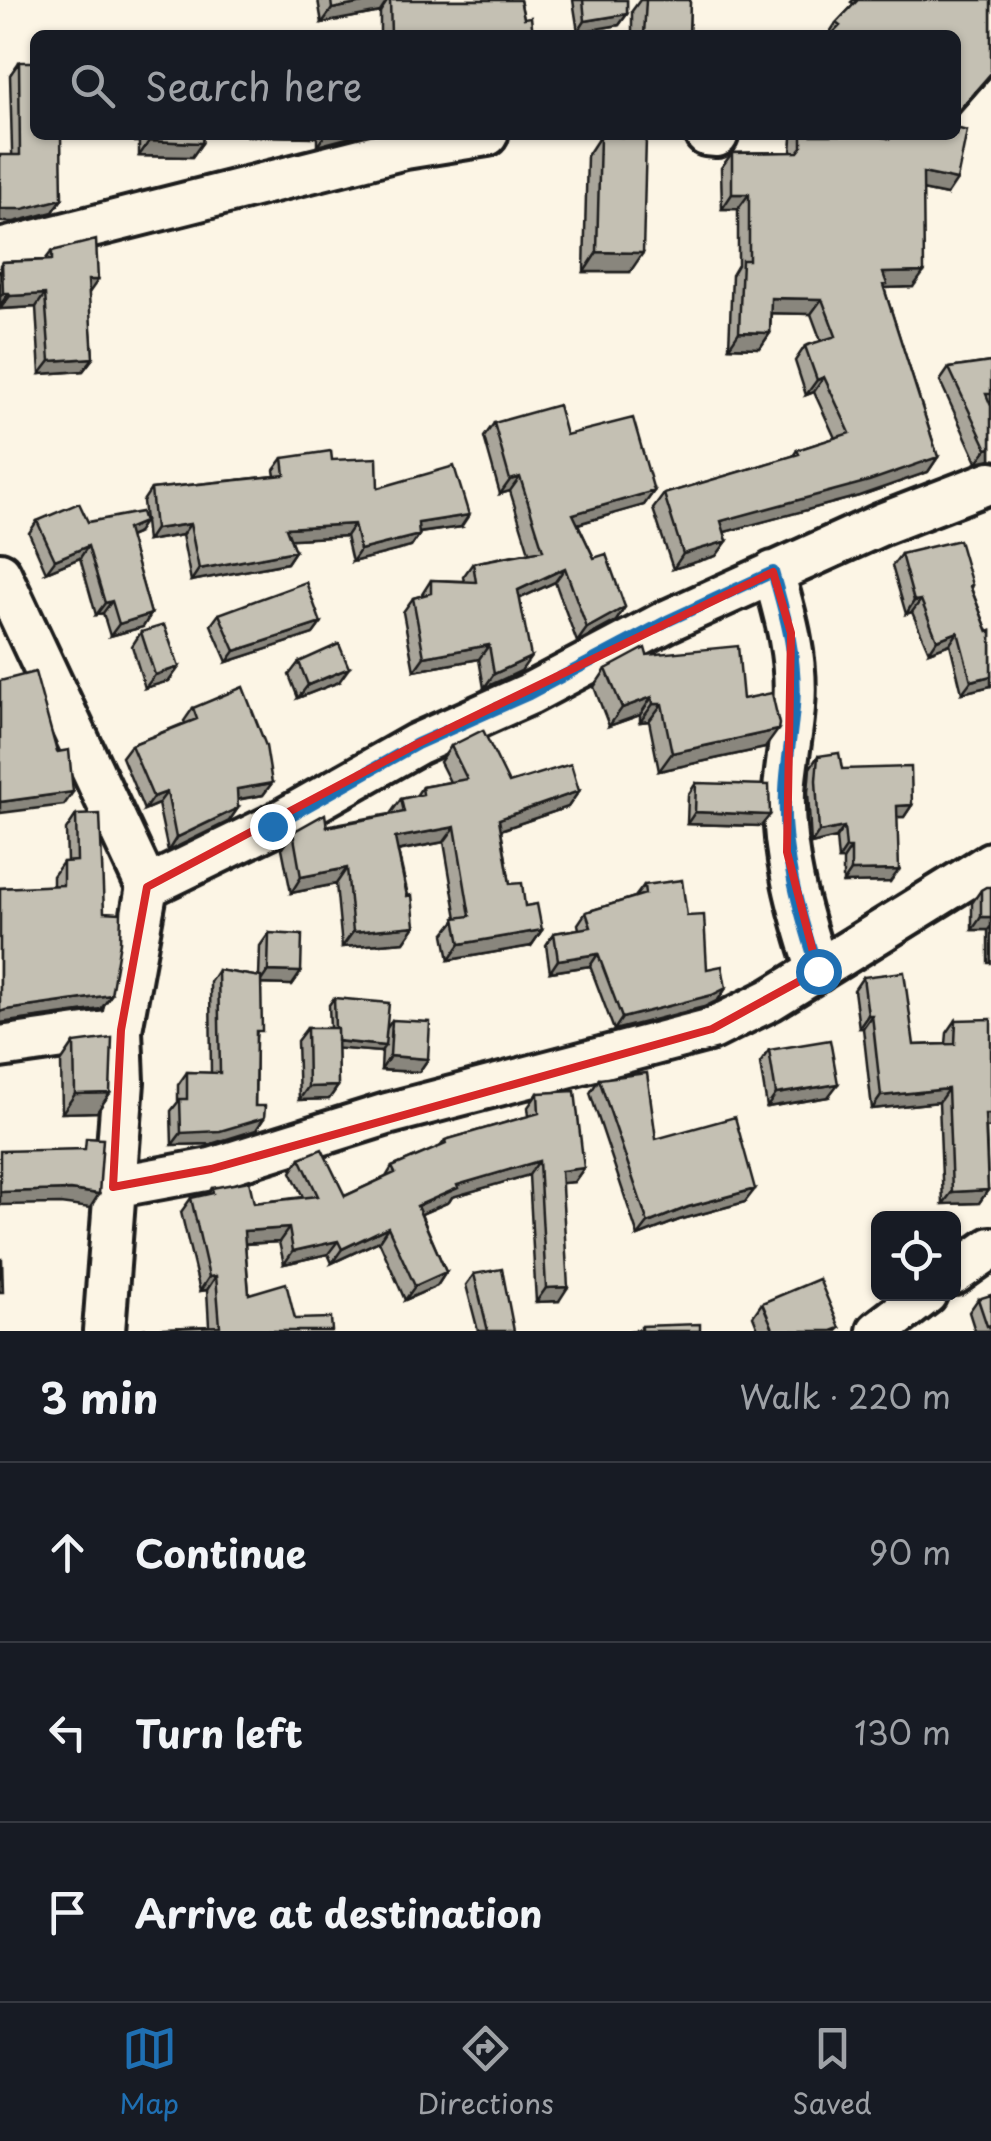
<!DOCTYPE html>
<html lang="en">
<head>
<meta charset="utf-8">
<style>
	:root { --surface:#171b24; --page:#242831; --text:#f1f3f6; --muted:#9ea1a6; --line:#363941; --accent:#1f6fb2 }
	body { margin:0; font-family:"Playpen Sans",sans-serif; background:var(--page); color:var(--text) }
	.controls { position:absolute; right:30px; bottom:30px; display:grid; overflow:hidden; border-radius:15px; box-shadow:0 2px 8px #0004 }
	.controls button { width:90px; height:90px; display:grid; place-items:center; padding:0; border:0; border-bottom:2px solid var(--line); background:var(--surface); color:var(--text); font:50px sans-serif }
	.stop { position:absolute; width:30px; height:30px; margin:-22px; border:8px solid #1f6fb2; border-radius:50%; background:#fff }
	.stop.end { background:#1f6fb2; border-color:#fff; box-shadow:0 2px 10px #0008 }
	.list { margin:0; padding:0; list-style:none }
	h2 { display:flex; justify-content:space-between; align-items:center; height:130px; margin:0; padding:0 40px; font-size:42px }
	h2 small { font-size:32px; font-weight:400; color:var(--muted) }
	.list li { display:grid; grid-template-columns:65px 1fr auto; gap:30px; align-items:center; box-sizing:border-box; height:180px; padding:0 40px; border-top:2px solid var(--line) }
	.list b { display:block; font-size:38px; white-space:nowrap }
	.list em { font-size:32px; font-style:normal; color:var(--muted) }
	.icon { flex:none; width:55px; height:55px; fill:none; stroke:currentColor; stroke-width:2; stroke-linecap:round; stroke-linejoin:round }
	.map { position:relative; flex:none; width:991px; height:1331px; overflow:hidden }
	.search { position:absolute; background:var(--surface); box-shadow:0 2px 8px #0004; left:30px; right:30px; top:30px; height:110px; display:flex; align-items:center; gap:25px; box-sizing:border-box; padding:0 35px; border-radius:15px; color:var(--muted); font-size:38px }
	.sheet { height:670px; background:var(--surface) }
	nav { display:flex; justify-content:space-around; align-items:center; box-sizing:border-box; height:140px; border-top:2px solid var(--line); background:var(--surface); font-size:28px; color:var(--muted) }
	nav a { display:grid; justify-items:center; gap:5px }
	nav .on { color:var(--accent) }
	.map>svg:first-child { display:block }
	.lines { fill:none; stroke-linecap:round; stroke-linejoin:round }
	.minor-casing { stroke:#1c1c1c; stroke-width:48 }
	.minor { stroke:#fcf5e5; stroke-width:40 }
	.wall { fill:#a9a59a; stroke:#1c1c1c; stroke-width:2.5 }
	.shaded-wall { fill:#89867d; stroke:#1c1c1c; stroke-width:2.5 }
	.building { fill:#c4c0b3; stroke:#1c1c1c; stroke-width:2.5 }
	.route { stroke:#1f6fb2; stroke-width:12 }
	.marked { fill:none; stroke:#d62828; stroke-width:8; stroke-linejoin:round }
</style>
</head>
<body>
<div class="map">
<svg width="991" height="1331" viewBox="0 0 991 1331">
	<rect width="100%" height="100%" fill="#fcf5e5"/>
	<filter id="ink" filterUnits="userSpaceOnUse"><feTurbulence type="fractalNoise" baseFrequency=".01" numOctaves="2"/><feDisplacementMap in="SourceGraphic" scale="20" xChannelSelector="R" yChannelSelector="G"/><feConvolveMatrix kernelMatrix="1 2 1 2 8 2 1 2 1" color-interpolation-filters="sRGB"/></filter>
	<g filter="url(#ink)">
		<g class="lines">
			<g class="minor-casing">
				<path id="minor" d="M706,135L717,136
					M0,250L405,148L487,135
					M773,572C786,617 798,660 794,707C792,735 786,763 784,791C782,853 799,912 818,971
					M0,573L147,887L121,1030L123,1082L104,1331
					M147,887L272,826L417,744L529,694L667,621L882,524L991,482
					M0,1047L121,1030
					M113,1187L211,1169L387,1114L712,1029L770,1000L991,863
					M954,1274L991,1248
					M878,1331L926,1294"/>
			</g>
			<use href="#minor" class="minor"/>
		</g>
		<path class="wall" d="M318,0H520L524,18L533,35H380V12L322,23Z
			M573,0H627V14L619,25L578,32Z
			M640,0H690L689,35H632V11Z
			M853,0H991V76L956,116V35H828L836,23L854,4L851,2Z
			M19,62L62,199L53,212L14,222L10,75Z
			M134,135H203L202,143L192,157L139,156V142H135Z
			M247,135H358L317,146V137Z
			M794,135H956L947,195L923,190L913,287L884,288L938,457L928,472L859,496L724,532L727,541L716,556L673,569L653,509L664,494L793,456L797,450L835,438L814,392L806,395L795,361L805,346L821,341L811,314L771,313L770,333L760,348L729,347L732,275L738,265V209H722L721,168L732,153L791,152L792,138Z
			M600,136L630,272H584L587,156Z
			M52,251L88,293L93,358L83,371L40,374L36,307L0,309V265L2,262L45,260Z
			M991,362V459L977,462L940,381L949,368Z
			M494,423L566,435L654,491L644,505L578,524L594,558L625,607L616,621L577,642L555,582L520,598L521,671L484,688L479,659L414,671L403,612L413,598L421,596L431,580L464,581L463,577L473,563L529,552L510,491L500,494L484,437Z
			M283,458L332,460L378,488L461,527L419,533V535L411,547L352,562L346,536L290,539L295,551L287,563L191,581L182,535L147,541L143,501L151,489L275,476L274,470Z
			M37,521L88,522L136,534L129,537L151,614L143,627L110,636L103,613L96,615L80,558L46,572L29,533Z
			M901,554L972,585L971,588L988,632L991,631V686L962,693L950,644L929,652L912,612L906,614L892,566Z
			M219,614L321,623L313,634L227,662L211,625Z
			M141,632L179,667L169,681L145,688L132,646Z
			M647,655L743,699L765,748L659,771L649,721L640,722V715L609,726L594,687L606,669Z
			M299,662L339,682L298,698L289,675Z
			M193,708L272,783L263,795L237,800L238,808L229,821L168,851L158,804L144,810L122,757L131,745L185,723L184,721Z
			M451,746L509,783L579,791L568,807L501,830L510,884L542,930L531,946L449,960L444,934L457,918L444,842L398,851L415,926L404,942L342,947L336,884L291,893L282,848L293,832L390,814L401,799L416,796L422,787L450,782L440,762Z
			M818,756L912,805L904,817H897L890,882L843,883V860H838L836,838L811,844L808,792L810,768Z
			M696,783L761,826L687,824L688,795Z
			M76,815L104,912L111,995L101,1009L0,1023V888L53,886V876L63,862L67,861L66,830Z
			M644,885L687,916L707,969L726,988L718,1000L704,1007L614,1030L590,966L550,972L546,945L554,933L579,929L578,924L586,912L635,897Z
			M991,887V963H988V930H972V903L981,890Z
			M269,933L301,972L292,985L261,984L256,1039L255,1106L264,1118L256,1130L211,1144L172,1145L171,1111L178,1102V1085L187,1072L211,1073L210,982L218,970L259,977L260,946Z
			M863,977L914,1045L946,1044L947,1033L956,1020L986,1127L988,1190L979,1203L943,1204L939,1102L872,1109L863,1028H859L854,990Z
			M334,998L387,1028L392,1020L428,1059L419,1072L381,1070L382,1050L380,1052L337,1048L338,1086L329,1099L299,1100L297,1041L307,1028H330L329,1005Z
			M74,1043L110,1093L97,1112L62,1113L61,1062Z
			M769,1050L828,1097L767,1107L760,1063Z
			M599,1079L656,1139L745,1202L679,1220L638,1236L590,1093Z
			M538,1093L584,1168L574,1182L562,1183L559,1301L536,1302L529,1175L452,1197L449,1202L421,1214L446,1272L437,1286L405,1300L379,1241L332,1263L328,1254L284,1264L279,1242L245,1244L249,1294L295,1319L332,1331H143L144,1329L209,1326L207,1290L200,1291L181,1212L191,1198L208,1194L212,1188L254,1203L303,1197L291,1172L300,1158L345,1196L386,1177L392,1167L440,1147L445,1140L529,1116L528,1107Z
			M474,1274L514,1331H478L466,1285Z
			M978,1299L991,1331H975L969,1312Z
			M762,1303L840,1328L837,1331H759L753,1316Z"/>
		<path class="shaded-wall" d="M377,0H388L380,12L322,23L332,9Z
			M627,14L619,25L578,32L585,21Z
			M991,73V76L956,116V113Z
			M247,135H319L317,137L247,136Z
			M325,135H358L317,146Z
			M149,141L202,143L192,157L139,156Z
			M923,173L957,180L947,195L912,188Z
			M732,194H749L738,209H722Z
			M62,199L53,212L14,222H0V209Z
			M597,252L643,253L630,272H584Z
			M924,272L913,287L884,288L873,300L883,273Z
			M88,280H98L89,293Z
			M3,293H9L0,305V297Z
			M45,294L36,307L0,309L10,296Z
			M771,298L822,299L811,314L761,313Z
			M739,332L770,333L760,348L729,347Z
			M93,358L83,371L40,374L50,361Z
			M824,377L814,392L806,395L817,380Z
			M991,448V459L977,462L987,449Z
			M938,457L928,472L859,496L710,536L721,521Z
			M520,477L510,491L500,494L510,480Z
			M654,491L644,505L563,528L573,514Z
			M469,515L461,527L410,534L418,523Z
			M144,522L136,534L118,541L127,529Z
			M190,524L182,535L147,541L155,529Z
			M354,524L346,536L278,540L286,528Z
			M419,535L411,547L352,562L360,550Z
			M727,541L716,556L673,569L683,554Z
			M88,546L80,558L46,572L55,560Z
			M295,551L287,563L191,581L199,569Z
			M565,568L555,582L508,604L518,590Z
			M921,600L912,612L906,614L914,601Z
			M112,601L103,613L96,615L105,603Z
			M625,607L616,621L577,642L587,628Z
			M151,614L143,627L110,636L119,624Z
			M321,623L313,634L227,662L235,651Z
			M958,632L950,644L929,652L937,640Z
			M489,645L479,659L414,671L424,657Z
			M531,657L521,671L484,688L494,674Z
			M179,667L169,681L145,688L155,675Z
			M349,668L339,682L298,698L308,685Z
			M991,676V686L962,693L971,681Z
			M652,697L640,715L609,726L622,708Z
			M653,704H662L649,721L640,722Z
			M778,730L765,748L659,771L672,753Z
			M272,783L263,795L228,801L237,789Z
			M579,791L568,807L488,834L499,819Z
			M73,792L64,805L0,813V802Z
			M167,792L158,804L144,810L153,797Z
			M912,805L904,817H889L897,806Z
			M238,808L229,821L168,851L176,838Z
			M695,812L770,815L761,826L687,824Z
			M455,827L444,842L384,853L395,838Z
			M844,827L836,838L811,844L819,832Z
			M846,848H851L843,860H838Z
			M347,868L336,884L291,893L301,877Z
			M899,870L890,882L843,883L851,871Z
			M981,917H991V926L988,930H972Z
			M415,926L404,942L342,947L353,932Z
			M542,930L531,946L449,960L460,944Z
			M598,954L590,966L550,972L558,960Z
			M268,971L301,972L292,985L259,984Z
			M726,988L718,1000L704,1007L614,1030L622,1018Z
			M111,995L101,1009L0,1023V1012L6,1010Z
			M868,1015H872L863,1028H859Z
			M335,1041L385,1046L380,1052L330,1048Z
			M390,1056L428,1059L419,1072L381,1070Z
			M838,1084L828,1097L767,1107L776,1094Z
			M338,1086L329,1099L299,1100L308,1087Z
			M948,1089L939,1102L872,1109L881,1096Z
			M110,1093L97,1112L62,1113L75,1094Z
			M985,1114H991V1128L976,1127Z
			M264,1118L256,1130L211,1144L172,1145L181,1133Z
			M539,1161L529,1175L452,1197L449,1202L408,1220L417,1206L457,1185Z
			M584,1168L574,1182L552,1184L561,1171Z
			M755,1189L745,1202L679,1220L638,1236L648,1223L688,1207Z
			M70,1190L99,1194L90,1208L60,1204L0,1205V1192Z
			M988,1190L979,1203L943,1204L952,1192Z
			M388,1227L379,1241L332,1263L342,1249Z
			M289,1228L279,1242L235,1244L244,1231Z
			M338,1241L328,1254L284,1264L293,1251Z
			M446,1272L437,1286L405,1300L415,1286Z
			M216,1276L207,1290L200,1291L209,1277Z
			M568,1287L559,1301L536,1302L546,1288Z"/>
		<path class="building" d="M331,0H377L332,9Z
			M390,0H520L524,18L531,17L533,35H391Z
			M583,0H627V14L585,21Z
			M646,0H690L689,35H644Z
			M858,0H991V73L956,113V35H831L840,26L836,23Z
			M19,62H35V135H61L62,199L23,209H0V155H20Z
			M956,128L967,131L957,180L923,173L924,272L883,273L887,284L883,285L938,457L869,481L721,521L727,541L683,554L664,494L799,454L797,450L850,433L824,377L817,380L805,346L836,336L822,299L771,298L770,333L739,332L742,260H749V194H732V153L798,152L802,147V135H871L888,138L885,135H956Z
			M149,135H203L202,143L149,141Z
			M600,136L646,138L643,253L597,252Z
			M96,240L98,280H88L93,358L50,361L45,294L10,296L9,293H3L2,262L52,260V251Z
			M991,362V394H986L991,406V448L987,449L949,368Z
			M558,405L566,435L633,418L654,491L573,514L594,558L606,554L625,607L587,628L565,568L518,590L531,657L494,674L489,645L424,657L413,598L431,593V580L476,582L473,563L543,550L520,477L510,480L494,423Z
			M331,451L332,460L377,458L378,488L454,466L469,515L418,523L419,535L360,550L354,524L286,528L295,551L199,569L190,524L155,529L151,489L285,475L283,458Z
			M79,503L88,522L141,512L144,522L127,529L151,614L119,624L112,601L105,603L88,546L55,560L37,521Z
			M959,540L972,585L970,586L988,632L991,631V676L971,681L958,632L937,640L921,600L914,601L901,554Z
			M306,582L321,623L235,651L219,614Z
			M164,625L179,667L155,675L141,632Z
			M339,644L349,668L308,685L299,662Z
			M738,646L743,699L772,693L779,724L778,730L672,753L662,704H653L652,697L622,708L606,669L645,648L647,655Z
			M35,672L57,752L69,750L73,792L0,802V681Z
			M243,687L266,746L272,783L237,789L238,808L176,838L167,792L153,797L131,745L197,719L193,708Z
			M483,730L509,783L571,764L579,791L499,819L510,884L522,883L525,906L537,904L542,930L460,944L455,918L470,916L455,827L395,838L407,896L412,895L415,926L353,932L347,868L301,877L293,832L325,814L327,827L404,812L401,799L423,794L422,787L467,779L451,746Z
			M839,753L842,769L911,767L912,805L897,806L899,870L851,871V848H846L844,827L819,832L816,780L818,756Z
			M696,783L769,785L770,815L695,812Z
			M100,814L104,912L121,913L120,942L111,995L6,1010L0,1012V888L63,885V862L77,861L76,815Z
			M682,880L687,916L704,915L707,969L722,966L726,988L712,995L622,1018L598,954L558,960L554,933L591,927L586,912L645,894L644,885Z
			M986,887H991V917H981V890Z
			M269,933L302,935L301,972L268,971Z
			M218,970L261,977L262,1031H256L255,1106H265L264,1118L220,1131L181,1133L180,1099H187V1072L220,1073Z
			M904,972L914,1045L955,1044L956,1020L991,1019V1114H985L988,1190L952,1192L948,1089L881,1096L872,1015H868L863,977Z
			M334,998L389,1003L385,1046L337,1041V1028H335Z
			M392,1020L430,1022L428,1059L390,1056Z
			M307,1028H337L338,1086L308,1087Z
			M112,1038L110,1093L75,1094L74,1043Z
			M830,1040L838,1084L776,1094L769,1050Z
			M647,1073L656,1139L735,1117L755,1189L688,1207L648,1223L599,1079Z
			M575,1091L584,1168L561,1171L568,1287L546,1288L539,1161L457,1185L458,1188L417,1206L446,1272L415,1286L388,1227L342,1249L338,1241L293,1251L289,1228L244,1231L249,1294L286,1283L295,1319L331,1318L332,1331H144V1329L220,1326L216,1276L209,1277L191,1198L213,1193L212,1188L249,1181L254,1203L318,1196L300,1158L322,1149L345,1196L395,1173L392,1167L446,1144L445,1140L539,1113L538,1093Z
			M86,1138L103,1139L99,1194L70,1190L0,1192V1151L85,1149Z
			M0,1259H2L3,1292H0Z
			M502,1269L514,1331H488L474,1274Z
			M819,1279L840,1328L832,1331H774L762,1303Z
			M991,1295V1325L987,1326L978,1299Z
			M700,1324V1331H629L641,1329V1326Z"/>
	</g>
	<g class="lines" filter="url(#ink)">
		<path class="route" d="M272,826L417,744L529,694L667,621L773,572C786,617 798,660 794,707C792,735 786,763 785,791C782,853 799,912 818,971"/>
	</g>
	<path class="marked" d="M773,572L791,633L787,852L818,971L712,1029L211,1169L113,1187L121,1030L147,887L417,744Z"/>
</svg>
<div class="controls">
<button><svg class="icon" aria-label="locate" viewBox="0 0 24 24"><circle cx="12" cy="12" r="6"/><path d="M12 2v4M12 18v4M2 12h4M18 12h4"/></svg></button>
</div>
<div class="stop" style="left:818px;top:971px"></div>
<div class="stop end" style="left:272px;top:826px"></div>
<div class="search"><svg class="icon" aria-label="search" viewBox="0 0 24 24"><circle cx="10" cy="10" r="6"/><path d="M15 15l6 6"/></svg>Search here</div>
</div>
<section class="sheet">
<h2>3 min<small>Walk · 220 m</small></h2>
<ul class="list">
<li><svg class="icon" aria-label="ahead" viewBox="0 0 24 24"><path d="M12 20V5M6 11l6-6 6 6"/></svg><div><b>Continue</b></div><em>90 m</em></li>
<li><svg class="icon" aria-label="left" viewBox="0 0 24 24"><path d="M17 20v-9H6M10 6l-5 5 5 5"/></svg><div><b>Turn left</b></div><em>130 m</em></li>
<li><svg class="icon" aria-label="arrive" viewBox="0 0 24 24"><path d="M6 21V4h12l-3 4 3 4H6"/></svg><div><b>Arrive at destination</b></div></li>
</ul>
</section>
<nav>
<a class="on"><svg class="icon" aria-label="map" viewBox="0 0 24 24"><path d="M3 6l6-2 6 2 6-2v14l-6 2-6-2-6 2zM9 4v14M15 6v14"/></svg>Map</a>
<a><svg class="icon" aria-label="directions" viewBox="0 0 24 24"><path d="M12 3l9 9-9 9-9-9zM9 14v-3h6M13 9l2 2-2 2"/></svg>Directions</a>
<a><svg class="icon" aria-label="saved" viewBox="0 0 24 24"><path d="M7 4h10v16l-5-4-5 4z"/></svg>Saved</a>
</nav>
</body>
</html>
